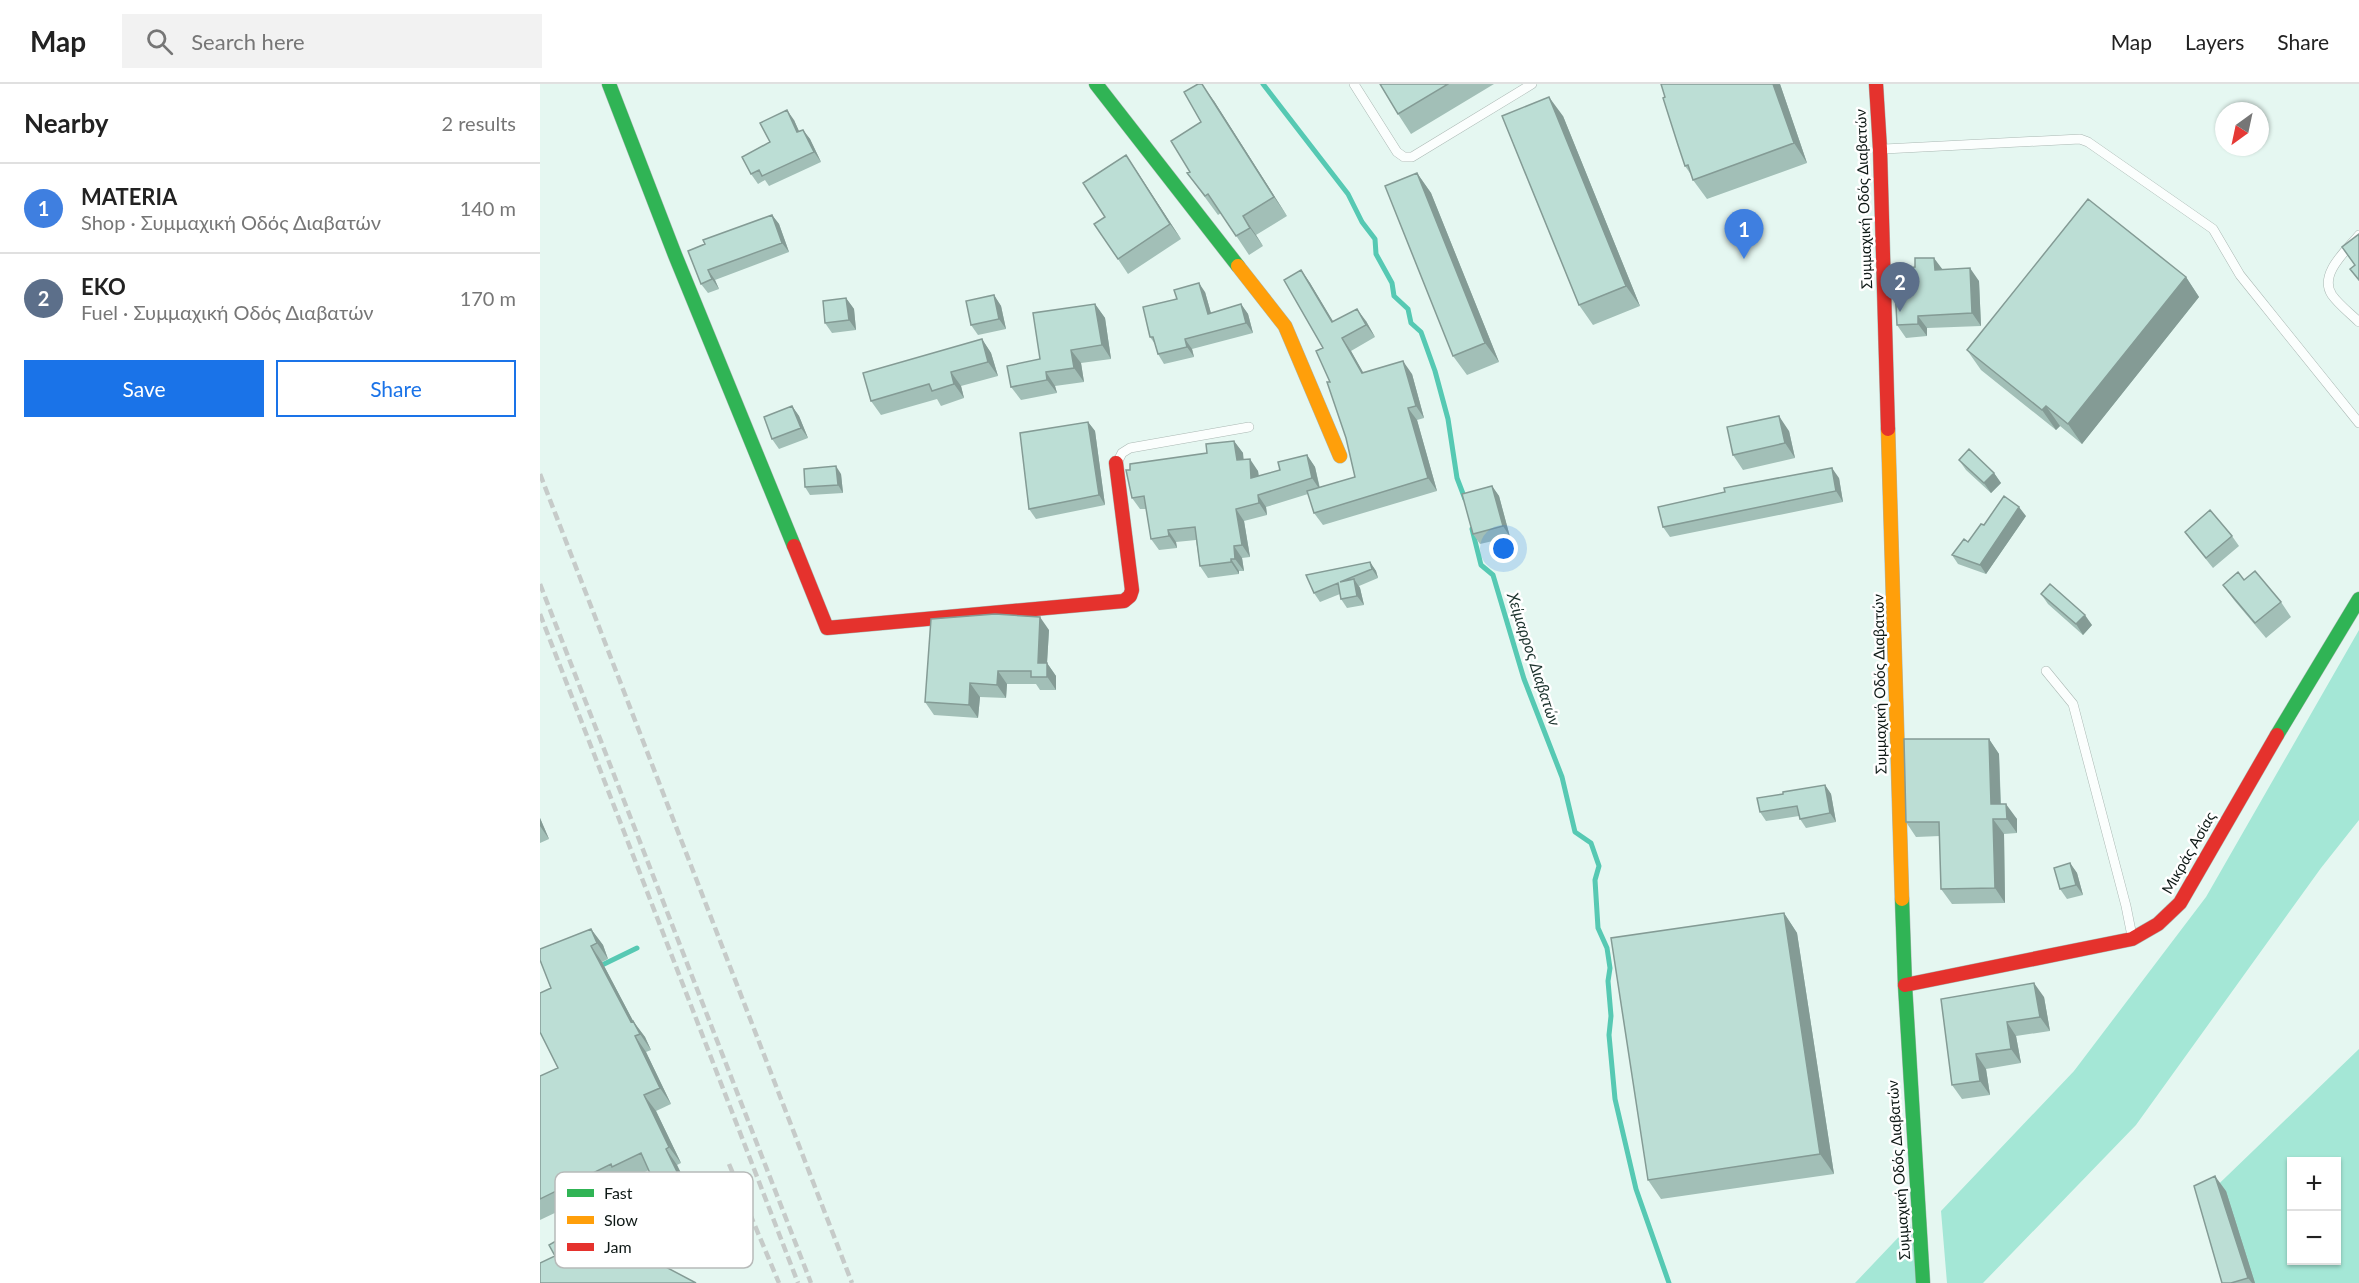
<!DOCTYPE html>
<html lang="en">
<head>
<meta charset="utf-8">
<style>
	:root { --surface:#fff; --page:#f2f2f2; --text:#222; --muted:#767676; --line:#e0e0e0; --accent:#1a73e8 }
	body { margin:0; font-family:Lato,sans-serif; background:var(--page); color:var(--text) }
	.controls { position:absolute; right:18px; bottom:18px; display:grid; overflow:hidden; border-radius:0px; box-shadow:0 2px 4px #0004 }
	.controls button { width:54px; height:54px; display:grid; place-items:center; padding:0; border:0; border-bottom:2px solid var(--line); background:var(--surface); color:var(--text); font:30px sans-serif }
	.compass { position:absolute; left:1675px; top:18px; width:54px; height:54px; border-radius:50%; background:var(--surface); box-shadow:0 2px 4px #0004; rotate:213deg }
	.you { position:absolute; left:964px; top:465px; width:21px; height:21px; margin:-15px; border:4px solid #fff; border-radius:50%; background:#1a73e8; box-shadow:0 0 0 9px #1a73e833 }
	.badge { display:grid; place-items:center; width:39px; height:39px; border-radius:50%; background:var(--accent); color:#fff; font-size:20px; font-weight:700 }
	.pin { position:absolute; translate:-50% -50px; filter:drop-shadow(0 2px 3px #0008) }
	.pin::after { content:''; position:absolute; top:32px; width:21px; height:18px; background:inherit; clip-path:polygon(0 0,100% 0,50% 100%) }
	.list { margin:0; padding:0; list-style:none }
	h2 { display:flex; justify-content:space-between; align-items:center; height:78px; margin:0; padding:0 24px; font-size:26px }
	h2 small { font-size:20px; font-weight:400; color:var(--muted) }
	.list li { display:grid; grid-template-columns:39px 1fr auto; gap:18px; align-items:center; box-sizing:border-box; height:90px; padding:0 24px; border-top:2px solid var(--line) }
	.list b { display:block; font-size:22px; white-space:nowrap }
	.list p { margin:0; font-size:20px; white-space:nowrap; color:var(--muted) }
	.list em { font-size:20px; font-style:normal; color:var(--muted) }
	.actions { display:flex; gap:12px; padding:18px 24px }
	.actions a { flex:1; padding:14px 0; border:2px solid var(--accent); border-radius:0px; text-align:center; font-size:21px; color:var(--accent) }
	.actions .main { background:var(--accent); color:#fff }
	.icon { flex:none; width:33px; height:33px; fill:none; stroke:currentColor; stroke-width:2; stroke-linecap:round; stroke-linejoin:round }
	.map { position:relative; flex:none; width:1819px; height:1199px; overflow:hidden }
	header { display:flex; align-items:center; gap:36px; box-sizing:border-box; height:84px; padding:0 30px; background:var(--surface); border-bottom:2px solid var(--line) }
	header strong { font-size:28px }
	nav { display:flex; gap:33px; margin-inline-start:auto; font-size:21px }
	.search { width:420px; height:54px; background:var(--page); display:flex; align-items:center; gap:15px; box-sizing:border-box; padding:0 21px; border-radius:0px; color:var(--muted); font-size:22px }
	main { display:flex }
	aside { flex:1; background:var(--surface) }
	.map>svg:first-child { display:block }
	.green { fill:#a4e7d6; fill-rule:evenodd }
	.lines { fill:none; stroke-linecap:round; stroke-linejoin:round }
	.stream { stroke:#56c9b3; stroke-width:5 }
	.lane-casing { stroke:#aab8b3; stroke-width:10 }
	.fast-casing { stroke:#aab8b3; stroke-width:15 }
	.slow-casing { stroke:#aab8b3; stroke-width:15 }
	.jam-casing { stroke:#aab8b3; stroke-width:15 }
	.lane { stroke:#fbfefd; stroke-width:9 }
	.fast { stroke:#30b455; stroke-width:14 }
	.slow { stroke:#ff9f0a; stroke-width:14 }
	.jam { stroke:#e5322d; stroke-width:14 }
	.rail { stroke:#c6cbc9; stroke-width:4.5; stroke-dasharray:9 4.5; stroke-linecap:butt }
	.wall { fill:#a2bfb7 }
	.shaded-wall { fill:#849b95 }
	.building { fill:#bcded5; stroke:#849b95; stroke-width:1.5 }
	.labels { text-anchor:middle; stroke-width:5; stroke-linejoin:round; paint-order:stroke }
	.street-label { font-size:15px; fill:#0e1916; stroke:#fff }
	.water-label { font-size:16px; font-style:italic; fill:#1c332d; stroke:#fff }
	.key { fill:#fff; stroke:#b7bab9; stroke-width:1.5 }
	.key-label { font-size:16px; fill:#0e1916 }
</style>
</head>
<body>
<header>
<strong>Map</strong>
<div class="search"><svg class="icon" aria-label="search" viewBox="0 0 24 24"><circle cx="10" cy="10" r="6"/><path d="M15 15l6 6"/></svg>Search here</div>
<nav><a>Map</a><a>Layers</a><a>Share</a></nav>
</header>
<main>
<aside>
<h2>Nearby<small>2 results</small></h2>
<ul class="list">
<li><span class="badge" style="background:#3f7fe0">1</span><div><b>MATERIA</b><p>Shop · Συμμαχική Οδός Διαβατών</p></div><em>140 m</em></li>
<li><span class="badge" style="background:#5c6f8a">2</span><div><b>EKO</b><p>Fuel · Συμμαχική Οδός Διαβατών</p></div><em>170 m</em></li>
</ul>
<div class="actions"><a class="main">Save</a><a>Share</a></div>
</aside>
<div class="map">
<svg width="1819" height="1199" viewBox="0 0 1819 1199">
	<rect width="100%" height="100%" fill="#e5f7f1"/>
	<path class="green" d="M1819,546V736L1781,784L1596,1041L1443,1199H1407L1401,1127L1534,987L1666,813Z
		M1819,965V1199H1684L1660,1118ZM1752,1078H1796V1176H1752Z
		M1371,1140L1378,1199H1315Z"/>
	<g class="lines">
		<path class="stream" d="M723,0L808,110L822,138L835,155L836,170L852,199L854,212L868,225L871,239L881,248L895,287L908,335L917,394L925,415
			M932,445L941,481L953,491L984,595L1022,693L1035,748L1051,759L1059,782L1055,796L1058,844L1067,864L1070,884L1068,897L1071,932L1069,951L1075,1015L1096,1105L1129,1199
			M58,883L97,864"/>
		<g class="lane-casing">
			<path id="lane" d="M814,0L857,68L864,73H872L992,0
				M1344,65L1540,55L1548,58L1673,145L1700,191L1819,339
				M1819,151C1807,166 1778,190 1792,211C1799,221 1811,230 1819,238
				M578,377L582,369L590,364L709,343
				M1506,587L1533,620L1586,822L1592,852"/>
		</g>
		<g class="fast-casing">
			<path id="fast" d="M69,0L135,171L254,462
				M556,0L698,182
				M1737,651L1819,515
				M1362,815L1365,901L1383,1199"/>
		</g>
		<g class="slow-casing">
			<path id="slow" d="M698,182L745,242L800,372
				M1348,345L1362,815"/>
		</g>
		<g class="jam-casing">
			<path id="jam" d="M1336,0L1340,65L1348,345
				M254,462L287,544L584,517L590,512L592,506L576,379
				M1365,901L1592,855L1618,840L1640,819L1737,651"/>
		</g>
		<use href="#lane" class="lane"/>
		<use href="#fast" class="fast"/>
		<use href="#slow" class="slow"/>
		<use href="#jam" class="jam"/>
		<path class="rail" d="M0,390L312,1199
			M0,500L271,1199
			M0,530L258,1199
			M189,1080L239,1199"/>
	</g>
	<path class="wall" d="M840,0H954L871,50L858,30Z
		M1121,0H1240L1267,79L1167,115L1153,96L1152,92L1145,82Z
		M674,17L747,132L716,151L723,162L709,171L681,129L678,131L647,89L650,88L661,38Z
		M1023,32L1100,222L1053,241L1039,221Z
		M254,36L259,48L263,46L270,55L281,78L229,102L225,96L218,100L211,90L230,58Z
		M586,71L641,155L588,190L578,175L565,133Z
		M877,89L891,109L959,278L927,291L913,272Z
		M232,131L239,140L249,168L175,196L179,205L168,209L161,200L148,167Z
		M761,186L770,199L793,237H826L835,253L811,267L823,289L872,290L884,334L877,336L897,407L783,441L774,429L768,410L726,423L727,431L704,437L710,473L702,474L704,487H699V490L668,494L660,482L656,456L636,458L637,464L619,466L611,455L606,425H600L592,414L667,369L694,357L703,369V375L718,387L719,392L740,386L767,371L775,383L780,404L815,393L806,354L790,298L783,264Z
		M1403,186L1439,197L1441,242L1387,244V252L1366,254L1357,241Z
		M1646,193L1659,213L1542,360L1520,342L1516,346L1441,286L1427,266Z
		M665,208L671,229L701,220L708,230L713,249L652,265L654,273L624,280L618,270L615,260L610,253Z
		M454,211L461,222L466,245L438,251L431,241Z
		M306,214L314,225L316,246L292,249L285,239Z
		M555,220L565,234L571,275L541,279L544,298L515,302L517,309L481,316L471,303Z
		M442,255L451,269L458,292L421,302L424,314L401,322L397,315L341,331L331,317Z
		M252,322L259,332L268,354L239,365L232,355Z
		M548,338L555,347L565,421L496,435L489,425Z
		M1249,347L1255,374L1203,386L1193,371Z
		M1419,376L1454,389L1461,399L1451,409L1426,386Z
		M301,390L303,409L270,411L265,403Z
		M1299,394L1303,418L1130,453L1123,443Z
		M952,402L959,412L970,453L940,460L933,450Z
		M1486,432L1446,490L1418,480L1412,471L1428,458L1444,441Z
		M1645,448L1692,452L1699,462L1673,484L1652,458Z
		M830,478L836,487L838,494L819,502L820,504L824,521L807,524L801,515L800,510L780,518L774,509Z
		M1704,496L1741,518L1751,533L1726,554L1694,516L1683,501Z
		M1501,510L1552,541L1543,551L1508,520Z
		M509,546L507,579L516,592V606H500L496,600H467L466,614L440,613L438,634L394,631L385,618Z
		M1449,655L1459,670L1461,720L1477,735V749L1464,750L1465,819L1412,820L1401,805L1400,752L1376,753L1366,738Z
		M1285,701L1291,710L1296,738L1266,744L1260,735L1259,732L1226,737L1220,728L1243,710Z
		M0,734L9,755L0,759Z
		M1530,779L1537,789L1543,811L1527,815L1520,805Z
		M1244,829L1257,849L1294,1090L1121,1115L1108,1096Z
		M51,845L63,861L68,875L62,878L93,937L105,953L111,966L106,968L131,1020L116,1027L141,1079L137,1081L152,1112L129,1123L118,1107L109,1086L83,1099L82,1097L0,1136V1027L18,984L11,904Z
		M1504,913L1510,947L1476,952L1481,979L1446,985L1450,1011L1422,1015L1412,1001L1401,915Z
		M1686,1107L1715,1199H1682Z"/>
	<path class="shaded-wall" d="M662,0L674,17L747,132L734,113Z
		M1233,0H1240L1267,79L1254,59Z
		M1009,13L1023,32L1100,222L1086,202Z
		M247,26L254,36L264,58L257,48Z
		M263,46L270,55L281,78L274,68Z
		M586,71L596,86L641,155L630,140Z
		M877,89L891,109L959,278L945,259Z
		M232,131L239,140L249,168L242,159Z
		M703,132L716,151L723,162L710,144Z
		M1394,174L1403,186H1395Z
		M1430,184L1439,197L1441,242L1432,229Z
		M168,186L175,196L179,205L172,195Z
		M761,186L770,199L801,251L792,238Z
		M1646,193L1659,213L1542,360L1528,340Z
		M659,199L665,208L674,240L668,230Z
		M454,211L461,222L466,245L459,235Z
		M306,214L314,225L316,246L309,236Z
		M555,220L565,234L571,275L562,261Z
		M701,220L708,230L713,249L706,239Z
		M817,225L826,237L835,253L826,241Z
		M1378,232L1387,244V252L1378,240Z
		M802,254L811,267L831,302L822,289Z
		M442,255L451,269L458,292L448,278Z
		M645,255L652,265L654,273L647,263Z
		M531,266L541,279L544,298L534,284Z
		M863,277L872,290L884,334L876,322Z
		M411,288L421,302L424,314L414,300Z
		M506,288L515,302L517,309L507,296Z
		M252,322L259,332L268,354L261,344Z
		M1506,322L1520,342L1516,346L1502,326Z
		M868,324L877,336L897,407L888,394Z
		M1239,332L1249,347L1255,374L1245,359Z
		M548,338L555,347L565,421L559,411Z
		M694,357L703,369L705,388L697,376Z
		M767,371L775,383L780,406L772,394Z
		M710,375L718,387L720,406L711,394Z
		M296,382L301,390L303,409L298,401Z
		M1292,384L1299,394L1303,418L1296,407Z
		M1454,389L1461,399L1451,409L1444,399Z
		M952,402L959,412L970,453L963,442Z
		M718,411L726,423L727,431L719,419Z
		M1479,423L1486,432L1446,490L1440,481Z
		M696,425L704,437L710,473L702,461Z
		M628,446L636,458L637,464L629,452Z
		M694,462L702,474L704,487L695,475Z
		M691,475L699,487V490L691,478Z
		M830,478L836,487L838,494L832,485Z
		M814,495L820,504L824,521L817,512Z
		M1545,531L1552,541L1543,551L1536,540Z
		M500,533L509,546L507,579L516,592V606L498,579Z
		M458,587L467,600L466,614L457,601Z
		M430,599L440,613L438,634L429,621Z
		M1449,655L1459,670L1461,735L1451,720Z
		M1285,701L1291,710L1296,738L1290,729Z
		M1466,720L1477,735V749L1467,735Z
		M0,734L9,755L0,742Z
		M1453,735L1464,750L1465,819L1455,804Z
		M1530,779L1537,789L1543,811L1536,801Z
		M1244,829L1257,849L1294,1090L1280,1070Z
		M51,845L63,861L68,875L57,859Z
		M51,862L62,878L100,950L91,938Z
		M1494,899L1504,913L1510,947L1500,933Z
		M93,937L105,953L111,966L100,950Z
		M1467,938L1476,952L1481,979L1471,965Z
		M95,952L106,968L131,1020L120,1004Z
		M1436,970L1446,985L1450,1011L1440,997Z
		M104,1011L116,1027L141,1079L129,1063Z
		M126,1065L137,1081L152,1112L141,1096Z
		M1675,1092L1686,1107L1715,1199H1712L1708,1194Z"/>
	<path class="building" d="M658,0H662L734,113L703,132L710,144L696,152L668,110L665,112L647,89L650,88L631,57L661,38L644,8Z
		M840,0H908L858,30Z
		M1121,0H1233L1254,59L1153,96L1148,81L1145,82L1138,61L1123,14L1125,13Z
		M1009,13L1086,202L1039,221L962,32Z
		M247,26L257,48L263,46L274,68L222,92L219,86L211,90L202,73L230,58L220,39Z
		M586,71L630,140L578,175L554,140L565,133L543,99Z
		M877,89L945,259L913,272L845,102Z
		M1548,115L1646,193L1528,340L1506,322L1502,326L1427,266Z
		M232,131L242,159L168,186L172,195L161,200L148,167L165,160L163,156Z
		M1819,150V196L1810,185L1815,181L1802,163Z
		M1375,174H1394L1395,186L1430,184L1432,229L1378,232V240L1357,241L1354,184L1375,183Z
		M761,186L792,238L817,225L826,241L802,254L822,289L863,277L876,322L868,324L888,394L774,429L767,407L815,393L806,354L787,298H790L776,267L783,264L744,196Z
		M659,199L668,230L701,220L706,239L645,255L647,263L618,270L613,253H610L603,223L637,215L634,206Z
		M454,211L459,235L431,241L426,217Z
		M306,214L309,236L285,239L283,217Z
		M555,220L562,261L531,266L534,284L506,288L507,296L471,303L467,282L500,275L493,229Z
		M442,255L448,278L411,288L414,300L392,307L389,300L331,317L323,289Z
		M252,322L261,344L232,355L224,333Z
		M1239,332L1245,359L1193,371L1187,343Z
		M548,338L559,411L489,425L480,349Z
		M694,357L697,376L710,375L711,394L740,386L738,378L767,371L772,394L718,411L719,419L696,425L702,461L694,462L695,475H691V478L660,482L655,443L628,446L629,452L611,455L604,412L592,414L586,386H590V380L667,369L666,360Z
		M1429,365L1454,389L1444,399L1419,376Z
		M296,382L298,401L265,403L264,385Z
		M1292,384L1296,407L1123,443L1118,423L1185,408L1184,404Z
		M952,402L963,442L933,450L922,410Z
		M1464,412L1479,423L1440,481L1412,471L1424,455L1428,458L1441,440L1444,441Z
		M1670,426L1692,452L1666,474L1645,448Z
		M830,478L832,485L800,498L814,495L817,512L801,515L798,499L774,509L766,491Z
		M1715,487L1741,518L1715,539L1683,501L1698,488L1704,496Z
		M1510,500L1545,531L1536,540L1501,510Z
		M455,530L500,533L498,579H507V593H491V587H458L457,601L430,599L429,621L385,618L391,535Z
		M1364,655H1449L1451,720H1466L1467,735H1453L1455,804L1401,805L1399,738H1366Z
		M1285,701L1290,729L1260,735L1257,722L1220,728L1217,714L1243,710V708Z
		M1530,779L1536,801L1520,805L1514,784Z
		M1244,829L1280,1070L1108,1096L1071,854Z
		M51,845L57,859L51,862L91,938L93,937L100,950L95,952L120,1004L104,1011L129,1063L126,1065L141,1096L118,1107L101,1069L72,1083L71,1080L0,1115V992L18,984L0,948V909L11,904L0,876V865Z
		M1494,899L1500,933L1467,938L1471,965L1436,970L1440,997L1412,1001L1401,915Z
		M1675,1092L1708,1194L1691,1199H1682L1654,1102Z
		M38,1144L44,1155L56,1146L156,1199H0V1179L15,1172L9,1161Z"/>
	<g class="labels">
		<g class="street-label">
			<text transform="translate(1324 115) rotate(-92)" y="5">Συμμαχική Οδός Διαβατών</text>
			<text transform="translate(1340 600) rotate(-91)" y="5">Συμμαχική Οδός Διαβατών</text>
			<text transform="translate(1649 769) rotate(-60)" y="5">Μικράς Ασίας</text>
			<text transform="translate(1359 1086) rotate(-94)" y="5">Συμμαχική Οδός Διαβατών</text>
		</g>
		<g class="water-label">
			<text transform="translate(994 575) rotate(72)" y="6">Χείμαρρος Διαβατών</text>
		</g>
	</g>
	<rect x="15" y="1088" width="198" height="96" rx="9" class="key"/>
	<rect x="27" y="1105" width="27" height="8" fill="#30b455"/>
	<rect x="27" y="1132" width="27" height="8" fill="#ff9f0a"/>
	<rect x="27" y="1159" width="27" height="8" fill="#e5322d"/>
	<g class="key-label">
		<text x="64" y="1115">Fast</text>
		<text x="64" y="1142">Slow</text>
		<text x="64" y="1169">Jam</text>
	</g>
</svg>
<div class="controls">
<button>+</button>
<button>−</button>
</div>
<svg class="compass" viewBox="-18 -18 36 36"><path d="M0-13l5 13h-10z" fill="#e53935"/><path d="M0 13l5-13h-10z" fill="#767676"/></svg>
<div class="you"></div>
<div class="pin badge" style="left:1204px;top:175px;background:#3f7fe0">1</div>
<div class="pin badge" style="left:1360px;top:228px;background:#5c6f8a">2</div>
</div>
</main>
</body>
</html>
